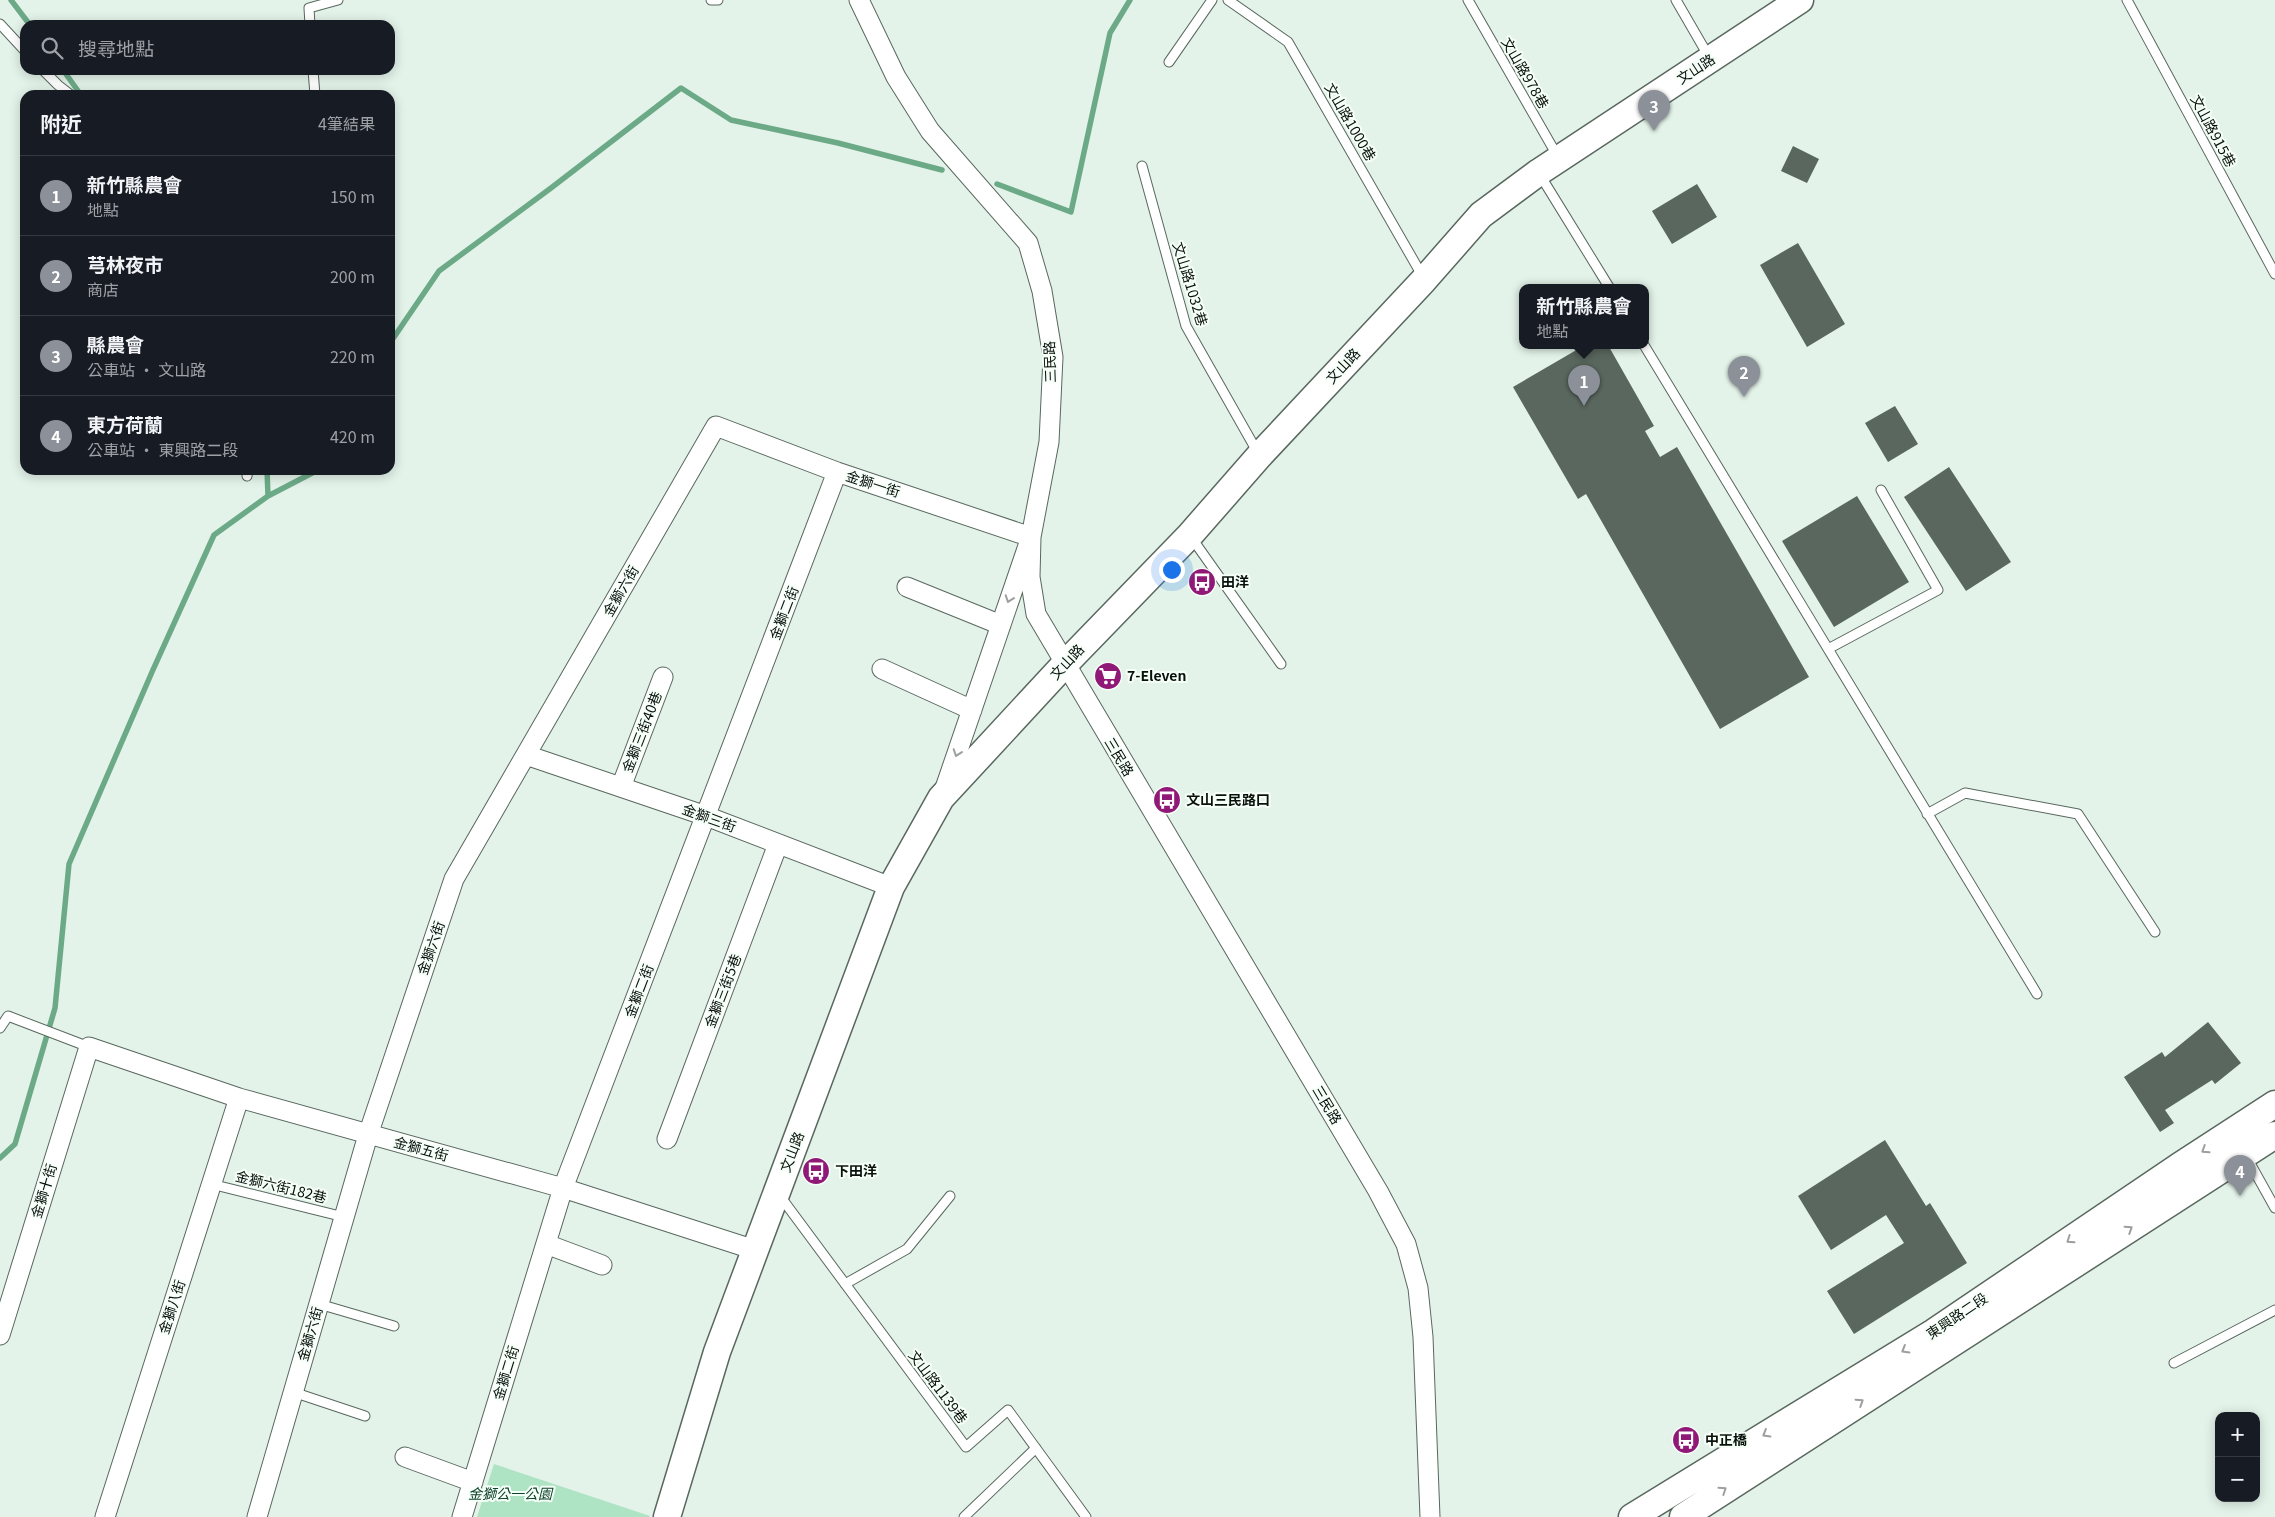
<!DOCTYPE html>
<html lang="zh-TW">
<head>
<meta charset="utf-8">
<style>
	:root { --surface:#171b24; --page:#242831; --text:#f1f3f6; --muted:#9ea1a6; --line:#363941; --accent:#8c9099 }
	body { margin:0; font-family:Georgia,"Noto Sans TC",serif; background:var(--page); color:var(--text) }
	.controls { position:absolute; right:15px; bottom:15px; display:grid; overflow:hidden; border-radius:10px; box-shadow:0 2px 12px #0003 }
	.controls button { width:45px; height:45px; display:grid; place-items:center; padding:0; border:0; border-bottom:1px solid var(--line); background:var(--surface); color:var(--text); font:25px sans-serif }
	.you { position:absolute; left:1171px; top:569px; width:18px; height:18px; margin:-12px; border:4px solid #fff; border-radius:50%; background:#1a73e8; box-shadow:0 0 0 8px #1a73e833 }
	.badge { display:grid; place-items:center; width:32px; height:32px; border-radius:50%; background:var(--accent); color:#fff; font-size:16px; font-weight:700 }
	.pin { position:absolute; translate:-50% -41px; filter:drop-shadow(0 1px 2px #0008) }
	.pin::after { content:''; position:absolute; top:26px; width:18px; height:15px; background:inherit; clip-path:polygon(0 0,100% 0,50% 100%) }
	.popup { position:absolute; left:1519px; top:284px; width:130px; height:65px; box-sizing:border-box; display:grid; place-content:center; border-radius:10px; background:var(--surface); filter:drop-shadow(0 1px 4px #0005); font-size:16px; white-space:nowrap; color:var(--muted) }
	.popup b { font-size:19px; color:var(--text) }
	.popup::after { content:''; position:absolute; left:50%; top:100%; margin-left:-10px; border:10px solid transparent; border-top-color:var(--surface) }
	.list { margin:0; padding:0; list-style:none }
	h2 { display:flex; justify-content:space-between; align-items:center; height:65px; margin:0; padding:0 20px; font-size:21px }
	h2 small { font-size:16px; font-weight:400; color:var(--muted) }
	.list li { display:grid; grid-template-columns:32px 1fr auto; gap:15px; align-items:center; box-sizing:border-box; height:80px; padding:0 20px; border-top:1px solid var(--line) }
	.list b { display:block; font-size:19px; white-space:nowrap }
	.list p { margin:0; font-size:16px; white-space:nowrap; color:var(--muted) }
	.list em { font-size:16px; font-style:normal; color:var(--muted) }
	.icon { flex:none; width:28px; height:28px; fill:none; stroke:currentColor; stroke-width:2; stroke-linecap:round; stroke-linejoin:round }
	.map { position:relative; flex:none; width:2275px; height:1517px; overflow:hidden }
	.search { position:absolute; background:var(--surface); box-shadow:0 2px 12px #0003; left:20px; top:20px; width:375px; height:55px; display:flex; align-items:center; gap:12px; box-sizing:border-box; padding:0 18px; border-radius:15px; color:var(--muted); font-size:19px }
	.panel { position:absolute; background:var(--surface); box-shadow:0 2px 12px #0003; left:20px; top:90px; width:375px; height:385px; border-radius:15px }
	.map>svg:first-child { display:block }
	.green { fill:#aee3c4 }
	.lines { fill:none; stroke-linecap:round; stroke-linejoin:round }
	.stream { stroke:#6caa87; stroke-width:5.5 }
	.building { fill:#59675e }
	.lane-casing { stroke:#59685f; stroke-width:11 }
	.street-casing { stroke:#59685f; stroke-width:21 }
	.secondary-casing { stroke:#59685f; stroke-width:29 }
	.lane { stroke:#fff; stroke-width:9 }
	.street { stroke:#fff; stroke-width:19 }
	.secondary { stroke:#fff; stroke-width:26 }
	.oneway { stroke:#9d9f9e }
	.labels { text-anchor:middle; stroke-width:4; stroke-linejoin:round; paint-order:stroke }
	.street-label { font-size:14px; fill:#0a100c; stroke:#f5fff8 }
	.poi-label { font-size:14px; font-weight:bold; fill:#0a100c; stroke:#f5fff8; text-anchor:start }
	.park-label { font-size:14px; font-style:italic; fill:#0f422b; stroke:#f5fff8 }
</style>
</head>
<body>
<div class="map">
<svg width="2275" height="1517" viewBox="0 0 2275 1517">
	<rect width="100%" height="100%" fill="#e3f3e9"/>
	<path class="green" d="M494,1464L650,1516L649,1517H477Z"/>
	<g class="lines">
		<path class="stream" d="M11,0L30,25
			M63,70L81,95
			M997,184L1071,212L1110,33L1130,0
			M390,343L439,271L551,188L681,88L731,120L838,143L942,170
			M268,496L318,470
			M0,1158L15,1144L55,1008L69,864L152,672L214,535L268,496L267,470"/>
	</g>
	<path class="building" d="M1793,146L1819,159L1807,183L1781,171Z
		M1697,184L1717,217L1672,244L1652,211Z
		M1798,243L1845,324L1807,347L1760,265Z
		M1585,345H1608L1654,426L1645,431L1660,457L1677,447L1809,677L1720,729L1586,494L1578,499L1513,387Z
		M1895,406L1918,444L1888,462L1865,423Z
		M1949,467L2011,562L1966,591L1904,497Z
		M1857,496L1909,582L1834,627L1782,541Z
		M2208,1022L2241,1063L2215,1084L2212,1080L2165,1110L2174,1123L2160,1132L2124,1077L2162,1052L2165,1057Z
		M1885,1140L1926,1206L1930,1203L1967,1263L1854,1334L1827,1291L1904,1243L1886,1215L1831,1250L1798,1196Z"/>
	<g class="lines">
		<g class="lane-casing">
			<path id="lane" d="M711,0H718
				M1228,0L1288,42L1423,277
				M1468,0L1558,157
				M1676,0L1709,57
				M2127,0L2275,274
				M0,24L25,51
				M310,25L309,8L338,0
				M1169,62L1212,0
				M43,70L58,85L71,95
				M313,70L315,95
				M1142,166L1186,326L1258,453
				M1540,175L1609,287
				M1644,345L2037,994
				M247,476L248,470
				M1191,537L1281,664
				M1828,649L1938,590L1881,490
				M1927,814L1965,793L2078,814L2155,932
				M0,1028L8,1016L89,1047
				M2246,1156L2275,1208
				M211,1184L344,1217
				M780,1196L966,1447L1008,1410L1086,1517
				M845,1284L907,1249L950,1196
				M319,1304L394,1326
				M2174,1363L2275,1310
				M293,1392L365,1416
				M964,1517L1036,1448"/>
		</g>
		<g class="street-casing">
			<path id="street" d="M859,0L896,77L930,131L1028,243L1042,291L1053,357L1049,442L1031,537L1030,577L1036,614L1378,1191L1406,1244L1418,1288L1423,1337L1430,1517
				M907,587L1001,625
				M882,669L972,710
				M526,755L706,816L891,887
				M621,787L663,677
				M667,1139L778,844
				M546,1244L602,1265
				M0,1335L89,1047L239,1098L563,1188L755,1250
				M405,1457L473,1482
				M105,1517L239,1098
				M257,1517L368,1135L454,879L716,426L837,472L1031,537L944,791
				M462,1517L563,1188L837,472"/>
		</g>
		<g class="secondary-casing">
			<path id="secondary" d="M667,1517L717,1352L891,887L941,798L1064,665L1190,535L1260,455L1424,280L1481,215L1539,172L1800,0
				M1632,1517L1934,1332L2181,1165L2275,1104
				M1683,1517L2275,1135"/>
		</g>
		<use href="#lane" class="lane"/>
		<use href="#street" class="street"/>
		<use href="#secondary" class="secondary"/>
	</g>
	<defs><path id="oneway-chevron" d="M-2-3.5L2.5 0L-2 3.5" fill="none" stroke-width="1.6" stroke-linecap="round" stroke-linejoin="round" transform="scale(1.25)"/></defs>
	<g class="oneway">
		<use href="#oneway-chevron" transform="translate(1009 599) rotate(109)"/>
		<use href="#oneway-chevron" transform="translate(957 753) rotate(109)"/>
		<use href="#oneway-chevron" transform="translate(2205 1150) rotate(147)"/>
		<use href="#oneway-chevron" transform="translate(2129 1229) rotate(-33)"/>
		<use href="#oneway-chevron" transform="translate(2070 1240) rotate(146)"/>
		<use href="#oneway-chevron" transform="translate(1905 1350) rotate(149)"/>
		<use href="#oneway-chevron" transform="translate(1860 1402) rotate(-33)"/>
		<use href="#oneway-chevron" transform="translate(1766 1434) rotate(149)"/>
		<use href="#oneway-chevron" transform="translate(1723 1490) rotate(-34)"/>
	</g>
	<defs>
		<g id="bus-disc" transform="scale(1.4375)"><circle r="9.5" fill="#901876" stroke="#f5fff8"/><path d="M-5-6H5V4H4V6H2V4H-2V6H-4V4H-5ZM-3.5-4V0h7V-4ZM-3.5 1.2v1.5H-2V1.2ZM2 1.2v1.5H3.5V1.2Z" fill="#fff"/></g>
		<g id="supermarket-disc" transform="scale(1.4375)"><circle r="9.5" fill="#901876" stroke="#f5fff8"/><path d="M-6-5.5h2.5l.6 2H6L4.5 2H-2.5L-4.4-4H-6ZM-1.5 3.2a1.3 1.3 0 1 0 .1 0ZM3 3.2a1.3 1.3 0 1 0 .1 0Z" fill="#fff"/></g>
	</defs>
	<g fill-rule="evenodd">
		<use href="#bus-disc" x="1202" y="582"/>
		<use href="#supermarket-disc" x="1108" y="676"/>
		<use href="#bus-disc" x="1167" y="800"/>
		<use href="#bus-disc" x="816" y="1171"/>
		<use href="#bus-disc" x="1686" y="1440"/>
	</g>
	<g class="labels">
		<g class="street-label">
			<text transform="translate(1696 69) rotate(-33)" y="5">文山路</text>
			<text transform="translate(1525 73) rotate(60)" y="5">文山路978巷</text>
			<text transform="translate(1350 122) rotate(60)" y="5">文山路1000巷</text>
			<text transform="translate(2213 131) rotate(62)" y="5">文山路915巷</text>
			<text transform="translate(1190 284) rotate(73)" y="5">文山路1032巷</text>
			<text transform="translate(1050 362) rotate(-92)" y="5">三民路</text>
			<text transform="translate(1343 366) rotate(-47)" y="5">文山路</text>
			<text transform="translate(873 484) rotate(18)" y="5">金獅一街</text>
			<text transform="translate(621 591) rotate(-60)" y="5">金獅六街</text>
			<text transform="translate(784 613) rotate(-69)" y="5">金獅二街</text>
			<text transform="translate(1067 662) rotate(-47)" y="5">文山路</text>
			<text transform="translate(642 732) rotate(-69)" y="5">金獅三街40巷</text>
			<text transform="translate(1119 757) rotate(59)" y="5">三民路</text>
			<text transform="translate(709 818) rotate(20)" y="5">金獅三街</text>
			<text transform="translate(431 948) rotate(-71)" y="5">金獅六街</text>
			<text transform="translate(639 991) rotate(-69)" y="5">金獅二街</text>
			<text transform="translate(723 991) rotate(-69)" y="5">金獅三街5巷</text>
			<text transform="translate(1327 1105) rotate(59)" y="5">三民路</text>
			<text transform="translate(421 1149) rotate(15)" y="5">金獅五街</text>
			<text transform="translate(792 1152) rotate(-69)" y="5">文山路</text>
			<text transform="translate(281 1187) rotate(14)" y="5">金獅六街182巷</text>
			<text transform="translate(44 1191) rotate(-73)" y="5">金獅十街</text>
			<text transform="translate(172 1307) rotate(-72)" y="5">金獅八街</text>
			<text transform="translate(1957 1316) rotate(-34)" y="5">東興路二段</text>
			<text transform="translate(310 1334) rotate(-74)" y="5">金獅六街</text>
			<text transform="translate(506 1373) rotate(-73)" y="5">金獅二街</text>
			<text transform="translate(938 1387) rotate(53)" y="5">文山路1139巷</text>
		</g>
		<g class="poi-label">
			<text x="1221" y="587">田洋</text>
			<text x="1127" y="681">7-Eleven</text>
			<text x="1186" y="805">文山三民路口</text>
			<text x="835" y="1176">下田洋</text>
			<text x="1705" y="1445">中正橋</text>
		</g>
		<g class="park-label">
			<text x="510" y="1499">金獅公一公園</text>
		</g>
	</g>
</svg>
<div class="controls">
<button>+</button>
<button>−</button>
</div>
<div class="you"></div>
<div class="pin badge" style="left:1584px;top:406px">1</div>
<div class="popup"><b>新竹縣農會</b>地點</div>
<div class="pin badge" style="left:1744px;top:397px">2</div>
<div class="pin badge" style="left:1654px;top:131px">3</div>
<div class="pin badge" style="left:2240px;top:1196px">4</div>
<div class="search"><svg class="icon" aria-label="search" viewBox="0 0 24 24"><circle cx="10" cy="10" r="6"/><path d="M15 15l6 6"/></svg>搜尋地點</div>
<section class="panel">
<h2>附近<small>4筆結果</small></h2>
<ul class="list">
<li><span class="badge">1</span><div><b>新竹縣農會</b><p>地點</p></div><em>150 m</em></li>
<li><span class="badge">2</span><div><b>芎林夜市</b><p>商店</p></div><em>200 m</em></li>
<li><span class="badge">3</span><div><b>縣農會</b><p>公車站 · 文山路</p></div><em>220 m</em></li>
<li><span class="badge">4</span><div><b>東方荷蘭</b><p>公車站 · 東興路二段</p></div><em>420 m</em></li>
</ul>
</section>
</div>
</body>
</html>
